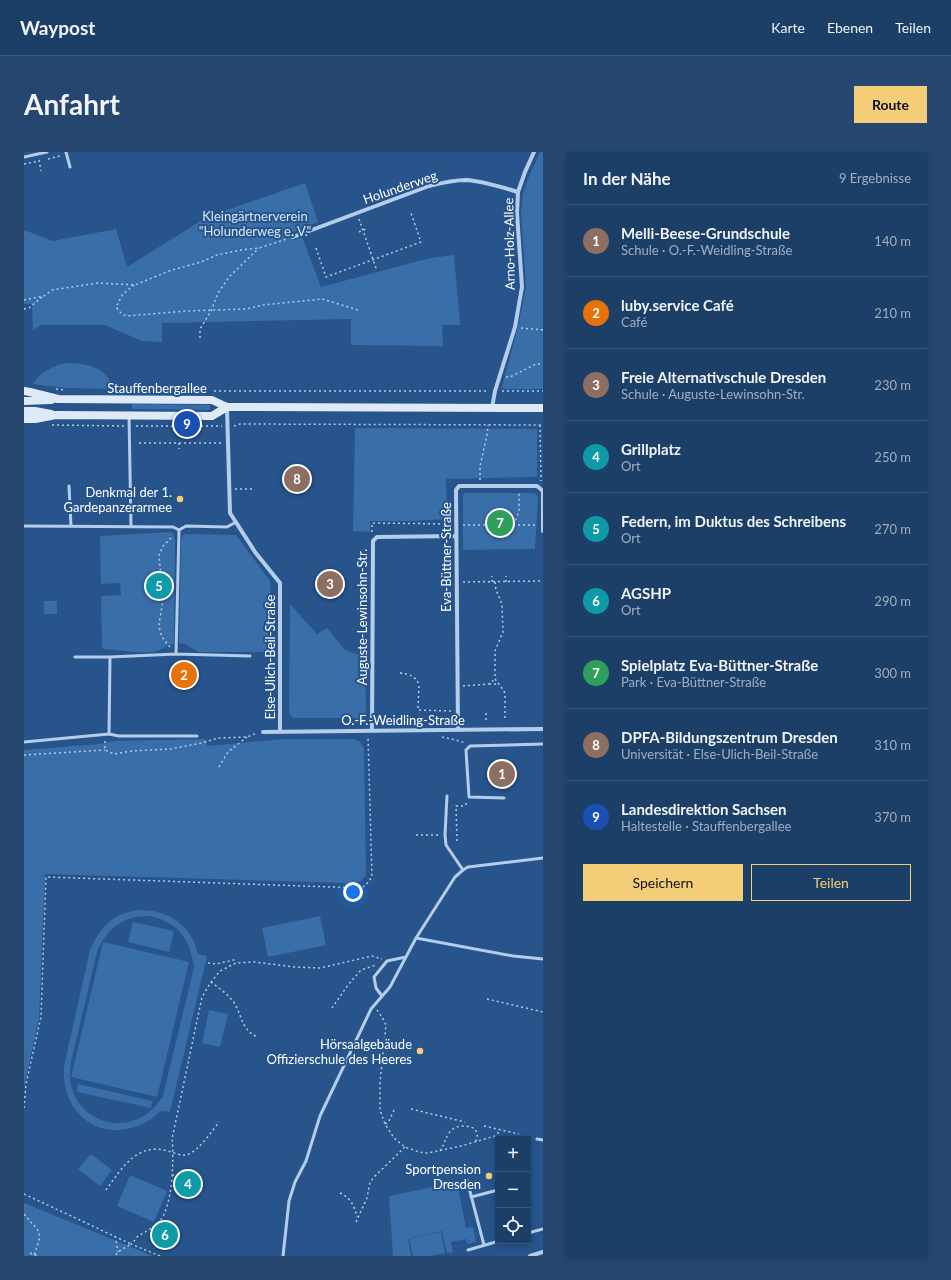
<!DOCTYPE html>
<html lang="de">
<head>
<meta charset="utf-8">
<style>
	:root { --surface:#1c3f68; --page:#25466e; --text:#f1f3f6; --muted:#a0afc0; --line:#3a587c; --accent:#f3cd78 }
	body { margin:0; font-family:Lato,sans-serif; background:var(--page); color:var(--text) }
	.controls { position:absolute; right:12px; bottom:12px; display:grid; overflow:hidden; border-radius:0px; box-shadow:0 2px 6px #0003 }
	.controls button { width:36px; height:36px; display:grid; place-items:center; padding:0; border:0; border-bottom:1px solid var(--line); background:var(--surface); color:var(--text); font:20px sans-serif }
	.you { position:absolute; left:329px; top:740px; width:14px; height:14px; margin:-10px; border:3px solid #fff; border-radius:50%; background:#1a73e8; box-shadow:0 0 0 6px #1a73e833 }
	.badge { display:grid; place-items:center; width:26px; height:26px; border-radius:50%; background:var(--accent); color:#fff; font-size:13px; font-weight:700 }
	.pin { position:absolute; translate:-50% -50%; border:2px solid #fff; box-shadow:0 1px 4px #0006 }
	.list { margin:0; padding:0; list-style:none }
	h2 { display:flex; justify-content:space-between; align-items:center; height:52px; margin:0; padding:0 16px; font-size:17px }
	h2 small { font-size:13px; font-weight:400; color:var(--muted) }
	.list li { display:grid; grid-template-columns:26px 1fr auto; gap:12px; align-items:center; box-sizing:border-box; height:72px; padding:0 16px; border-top:1px solid var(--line) }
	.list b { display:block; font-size:15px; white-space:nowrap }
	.list p { margin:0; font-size:13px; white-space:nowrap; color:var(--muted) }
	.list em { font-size:13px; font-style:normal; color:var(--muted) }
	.actions { display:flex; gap:8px; padding:12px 16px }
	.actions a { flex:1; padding:9px 0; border:1px solid var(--accent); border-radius:0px; text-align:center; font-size:14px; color:var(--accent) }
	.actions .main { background:var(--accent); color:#111 }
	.icon { flex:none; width:22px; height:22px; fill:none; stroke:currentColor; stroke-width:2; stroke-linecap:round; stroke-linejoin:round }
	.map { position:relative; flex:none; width:519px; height:1104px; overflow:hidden; border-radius:0px }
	header { display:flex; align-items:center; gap:24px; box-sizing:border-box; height:56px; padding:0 20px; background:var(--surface); border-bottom:1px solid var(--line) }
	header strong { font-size:19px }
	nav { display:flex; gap:22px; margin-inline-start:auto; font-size:14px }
	.intro { display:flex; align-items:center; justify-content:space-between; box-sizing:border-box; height:96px; padding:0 24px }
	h1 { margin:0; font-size:28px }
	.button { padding:10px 18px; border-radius:0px; background:var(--accent); color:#111; font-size:14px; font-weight:700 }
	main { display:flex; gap:24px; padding:0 24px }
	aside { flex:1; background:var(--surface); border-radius:0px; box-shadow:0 2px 6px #0003 }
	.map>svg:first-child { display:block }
	.green { fill:#3a6ea8; fill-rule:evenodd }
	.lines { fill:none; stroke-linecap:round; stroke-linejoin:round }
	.path { stroke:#b4cdea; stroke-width:1.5; stroke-dasharray:2 3; stroke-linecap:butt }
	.lane { stroke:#b4cdea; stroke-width:3 }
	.street { stroke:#b4cdea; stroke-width:4 }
	.secondary { stroke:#deeaf8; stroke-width:8 }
	.poi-dot { fill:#f3cd78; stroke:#26548b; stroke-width:1.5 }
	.labels { text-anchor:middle; stroke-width:4; stroke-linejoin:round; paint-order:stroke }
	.street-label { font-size:13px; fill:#fff; stroke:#26548b }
	.park-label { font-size:13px; fill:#d8e7f8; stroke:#26548b }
	.poi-label { font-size:13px; fill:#fff; stroke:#26548b; text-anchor:end }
</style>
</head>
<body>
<header>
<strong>Waypost</strong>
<nav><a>Karte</a><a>Ebenen</a><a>Teilen</a></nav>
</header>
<div class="intro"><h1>Anfahrt</h1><a class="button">Route</a></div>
<main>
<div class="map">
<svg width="519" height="1104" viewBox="0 0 519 1104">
	<rect width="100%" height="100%" fill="#26548b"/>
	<path class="green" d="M516,0H519V237H480L478,235L494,174L502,135L497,61L499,42L504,27Z
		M281,31L294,70L267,81L270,88L278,85L297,135L406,106L430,103L436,173H418L419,194L327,193V167L138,171V190L118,189L81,173H17L9,178L8,152H0V78L29,89L92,77L103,115L183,65Z
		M42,211C60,211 86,215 88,237L41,236L9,232C16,220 29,214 42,211Z
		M108,252L186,253V258L108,257Z
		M331,276L513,277V325L422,327L423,367L383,369H346V380L329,379Z
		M440,341H510L514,344L511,397L439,398V344Z
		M145,380L149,381L151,387L150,492C143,492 137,499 130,500C113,502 96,498 79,497L78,495L77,444L97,443L96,431L77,432L76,384Z
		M160,382L212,383L246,429L250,500H175L161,492L155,491L157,387Z
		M20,449H33V462H20Z
		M266,452L293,482L303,476L321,498L341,505L342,566H269L265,561Z
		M182,587L183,594L259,587H329L336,590L340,596L342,723L337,729L321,731L21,722L15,866L0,936V598L75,592L90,589Z
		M117,758C145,758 168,774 174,802L183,804L146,960L137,959C94,999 36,973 40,914L66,798C77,774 90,760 117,758ZM124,764C154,769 166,787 170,815L139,944C129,960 114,971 94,971C68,971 48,951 46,926C45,911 51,895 54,881C60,854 67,827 73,800C82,777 99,764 124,764Z
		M296,764L302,793L244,805L238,776Z
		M109,770L150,779L145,800L104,790Z
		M79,790L165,810L133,945L47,925Z
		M185,858L204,862L196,895L178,891Z
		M54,932L128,949L127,956L53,940Z
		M67,1002L88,1018L76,1034L54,1017Z
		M106,1023L143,1039L130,1070L93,1054Z
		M433,1030L442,1076L449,1075L452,1090L443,1092L442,1087L427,1090L429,1100L423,1101L418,1079L384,1087L387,1104H369L365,1044Z
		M0,1051L129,1104H0Z
		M417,1080L421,1101L407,1104H389L385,1087Z"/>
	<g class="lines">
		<path class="path" d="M24,7L36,4
			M15,8L17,19
			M0,12L15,9
			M335,67L353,119
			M335,80L344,76
			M292,96L302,125L397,90L387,61
			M110,133L99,142L92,155L96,160L102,164L162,159L222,157L239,153L298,147L334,158
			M0,148L20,144L28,138L74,131L111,133L145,119L177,110L193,103L217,98L235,96L263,87
			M0,157L5,156L18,145
			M497,176L519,178
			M176,186V177L187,159L194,141L206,124L235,96
			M482,225H486L512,212H519
			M32,237L40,238
			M190,239H464
			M478,239H519
			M28,273L100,274
			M516,273L517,329
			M112,274H198
			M210,274L216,272L519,273
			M115,291H198
			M155,291V297
			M456,328V314L463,283L464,273
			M211,337H231
			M439,373H513
			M490,373L495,359V340
			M348,380V371L425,372
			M439,430L519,429
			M468,430V424
			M471,430L472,438L478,452L479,480L471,499V527L480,539L481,542V568
			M482,430V424
			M146,495L140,488L136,480L135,472L139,448L135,403L139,394L148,385
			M376,521C385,522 392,524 395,533L394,558L427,559
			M465,532H474
			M439,534L465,532L471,527
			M462,568V561
			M376,569V561
			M418,585L436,589L441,591
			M81,589V598L90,602L108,599L146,597L178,591L194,586L223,585L233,581
			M0,603L81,598
			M195,615L204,600L223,585
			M392,683H414
			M433,689L432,654H440L444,650
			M184,811L192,812L210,808L212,811
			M187,830C196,837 207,844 212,854C219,868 218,877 233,885
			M463,847L519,860
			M308,856L324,833L337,818L352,813
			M353,858L358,865L362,873L356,930V958L361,972L370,986L381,995L395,1000L404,1001L437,994L471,984L474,981L475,978
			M0,956L2,932L17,865L22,725L336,736L341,734L348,725L344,584
			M387,957L441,970
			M361,972L365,969L371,956
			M460,974L495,982
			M416,999C420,993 421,987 425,981C430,973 443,972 451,977C454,982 454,986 451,990
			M148,1023H152L158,1029
			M82,1038C98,1016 113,990 144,999C151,1001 159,1005 165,1002C176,997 188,979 195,970
			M316,1041C326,1045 331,1055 333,1065
			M0,1042L107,1092L94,1100L91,1104
			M0,1062C16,1082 20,1076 10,1103
			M332,1070L343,1046L346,1030L350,1025L381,995
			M91,1084L94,1100
			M6,1101L14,1104
			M136,1104L107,1092C110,1090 111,1087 113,1085C120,1080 128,1077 134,1071C149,1057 150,1007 148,987L178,845L187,830L196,819L212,811L231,810L271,815L296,816L348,804L358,807"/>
		<path class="lane" d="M42,0L46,15
			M0,5L23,0
			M105,264L107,374
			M45,334L47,374
			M0,374L149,375L155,378L162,374L203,375L212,370
			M155,378L152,502L226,504
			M51,505H86L152,502
			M85,582L86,505
			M0,590L85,582L95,584H173
			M423,644L421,683L422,693L439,718
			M480,646L445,645L442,598L446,594L519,592
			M392,786L489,804L519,807
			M358,844L352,836L350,825L363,809L382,805
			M513,987L519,988
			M443,1028L460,1093
			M447,1045L474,1038
			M504,1081L519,1077
			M444,1098L475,1089
			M259,1104L265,1049L271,1030L282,1009L296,964L347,857L366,835L392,786L431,725L439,718L444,715L519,706"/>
		<path class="street" d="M269,85L405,34C417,31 429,28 442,28C459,29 477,35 494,40
			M203,256L206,361L231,400L256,431V579
			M468,256L471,239L491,175L498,135L493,61L494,40L501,20L510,0
			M434,578L432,338L435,334H513L519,339V379
			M348,579L349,389L353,385L432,384
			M239,580L519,577
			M506,1104L519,1100"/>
		<path class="secondary" d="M0,239L6,240L34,247L188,248L203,255L519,256
			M0,249L27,248
			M0,259H11L27,262
			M0,267H11L32,263L188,264L203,255"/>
	</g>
	<g class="poi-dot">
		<circle cx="156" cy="347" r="4"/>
		<circle cx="396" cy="899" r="4"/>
		<circle cx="465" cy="1024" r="4"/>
	</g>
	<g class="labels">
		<g class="street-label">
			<text transform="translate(376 35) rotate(-19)" y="5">Holunderweg</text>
			<text transform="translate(485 92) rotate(-91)" y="5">Arno-Holz-Allee</text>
			<text x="133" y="241">Stauffenbergallee</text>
			<text transform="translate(422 405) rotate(-90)" y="5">Eva-Büttner-Straße</text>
			<text transform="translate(338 465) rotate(-90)" y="5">Auguste-Lewinsohn-Str.</text>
			<text transform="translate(246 505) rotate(-90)" y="5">Else-Ulich-Beil-Straße</text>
			<text x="379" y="573">O.-F.-Weidling-Straße</text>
		</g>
		<g class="park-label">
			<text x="231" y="69">Kleingärtnerverein<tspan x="231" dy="15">"Holunderweg e. V."</tspan></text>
		</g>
		<g class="poi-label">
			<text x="148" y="345">Denkmal der 1.<tspan x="148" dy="15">Gardepanzerarmee</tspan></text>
			<text x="388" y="897">Hörsaalgebäude<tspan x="388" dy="15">Offizierschule des Heeres</tspan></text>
			<text x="457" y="1022">Sportpension<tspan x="457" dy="15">Dresden</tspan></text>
		</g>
	</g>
</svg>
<div class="controls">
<button>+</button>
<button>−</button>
<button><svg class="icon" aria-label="locate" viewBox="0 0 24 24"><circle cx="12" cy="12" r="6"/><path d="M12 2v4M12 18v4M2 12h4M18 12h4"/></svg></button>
</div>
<div class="you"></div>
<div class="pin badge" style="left:478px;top:622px;background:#8d6e63">1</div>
<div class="pin badge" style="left:160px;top:523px;background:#e8710a">2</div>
<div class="pin badge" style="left:306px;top:432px;background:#8d6e63">3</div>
<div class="pin badge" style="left:164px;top:1032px;background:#0f9aa8">4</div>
<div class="pin badge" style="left:135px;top:434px;background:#0f9aa8">5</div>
<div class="pin badge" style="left:141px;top:1083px;background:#0f9aa8">6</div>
<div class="pin badge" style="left:476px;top:371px;background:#2e9e5b">7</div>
<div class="pin badge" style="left:273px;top:327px;background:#8d6e63">8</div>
<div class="pin badge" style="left:163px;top:272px;background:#1a4fb4">9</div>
</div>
<aside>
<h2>In der Nähe<small>9 Ergebnisse</small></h2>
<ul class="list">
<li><span class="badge" style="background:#8d6e63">1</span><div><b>Melli-Beese-Grundschule</b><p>Schule · O.-F.-Weidling-Straße</p></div><em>140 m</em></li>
<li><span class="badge" style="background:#e8710a">2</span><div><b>luby.service Café</b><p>Café</p></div><em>210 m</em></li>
<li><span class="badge" style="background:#8d6e63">3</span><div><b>Freie Alternativschule Dresden</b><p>Schule · Auguste-Lewinsohn-Str.</p></div><em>230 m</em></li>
<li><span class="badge" style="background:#0f9aa8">4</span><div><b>Grillplatz</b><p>Ort</p></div><em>250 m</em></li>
<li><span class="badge" style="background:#0f9aa8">5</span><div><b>Federn, im Duktus des Schreibens</b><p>Ort</p></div><em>270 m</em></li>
<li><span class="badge" style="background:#0f9aa8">6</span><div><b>AGSHP</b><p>Ort</p></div><em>290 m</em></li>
<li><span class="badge" style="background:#2e9e5b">7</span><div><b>Spielplatz Eva-Büttner-Straße</b><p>Park · Eva-Büttner-Straße</p></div><em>300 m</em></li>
<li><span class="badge" style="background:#8d6e63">8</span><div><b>DPFA-Bildungszentrum Dresden</b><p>Universität · Else-Ulich-Beil-Straße</p></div><em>310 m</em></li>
<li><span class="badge" style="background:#1a4fb4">9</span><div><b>Landesdirektion Sachsen</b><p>Haltestelle · Stauffenbergallee</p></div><em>370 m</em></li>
</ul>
<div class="actions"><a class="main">Speichern</a><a>Teilen</a></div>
</aside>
</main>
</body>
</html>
